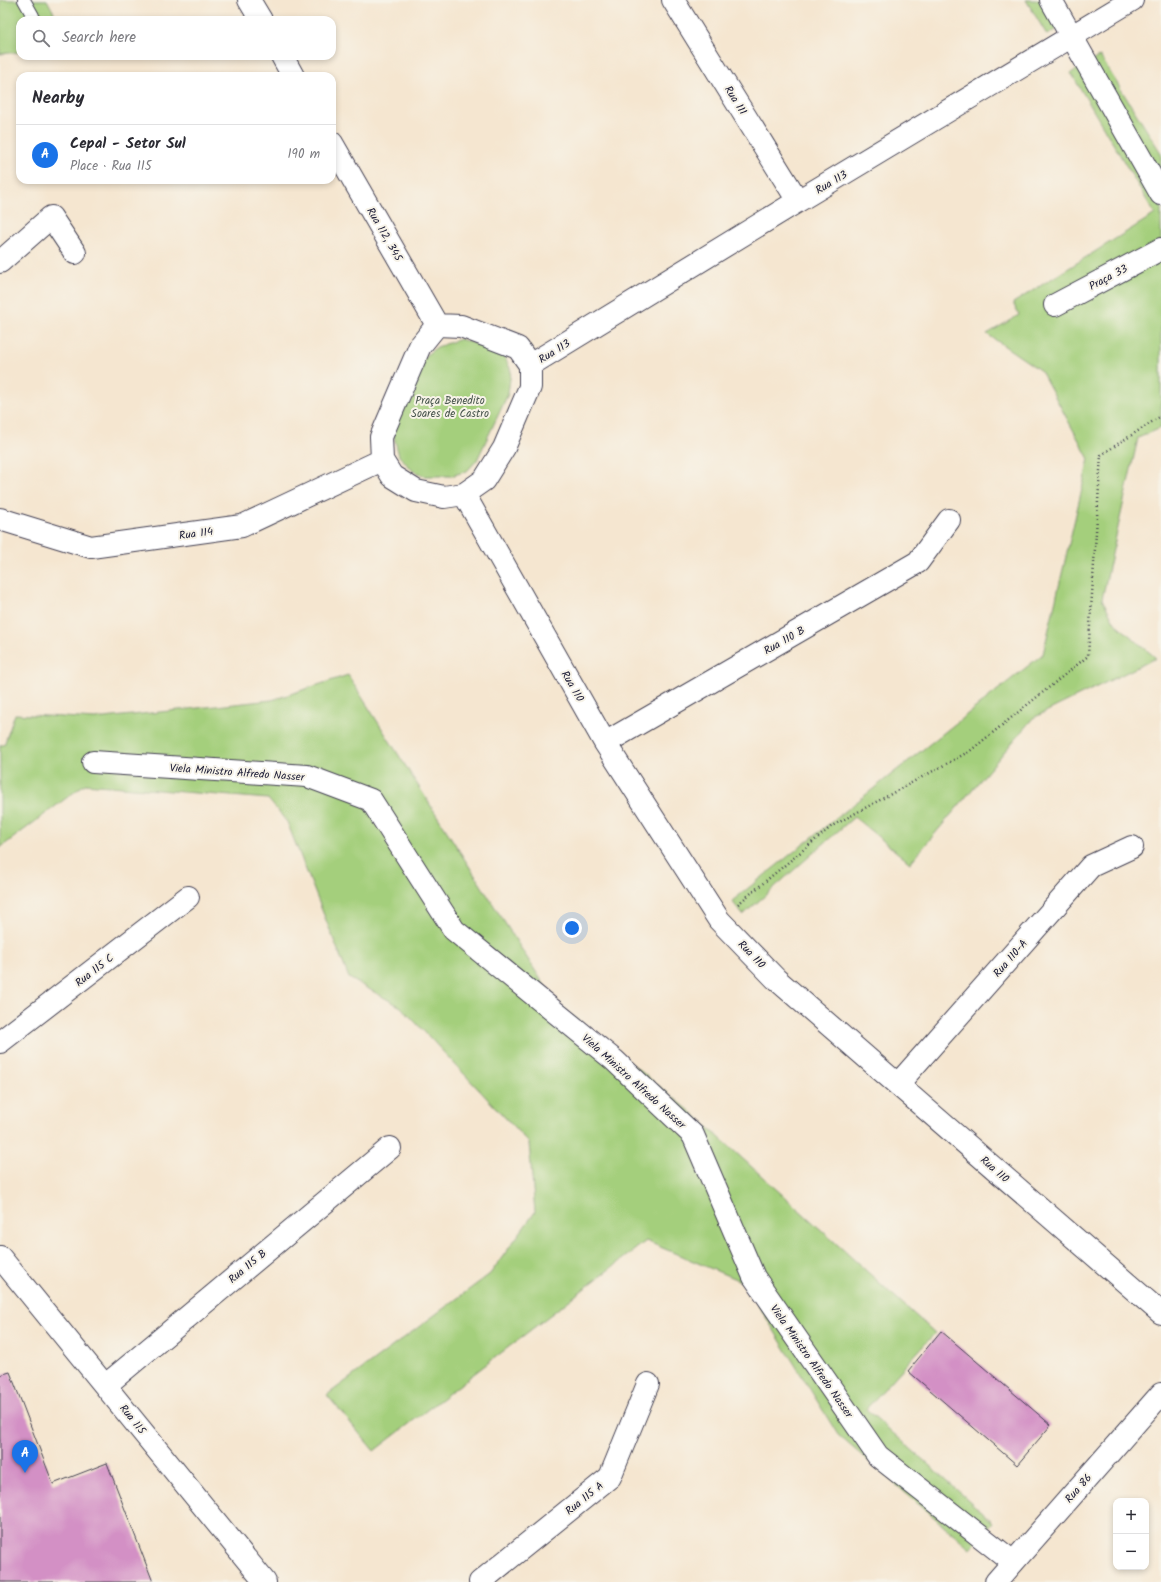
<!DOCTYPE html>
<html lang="en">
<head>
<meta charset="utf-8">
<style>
	:root { --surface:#fff; --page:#f2f2f3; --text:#2b2b33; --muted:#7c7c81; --line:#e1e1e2; --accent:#1a73e8 }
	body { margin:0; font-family:Kalam,sans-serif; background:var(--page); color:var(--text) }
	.controls { position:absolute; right:12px; bottom:12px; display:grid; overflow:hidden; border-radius:8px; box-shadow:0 2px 6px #0003 }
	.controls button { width:36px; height:36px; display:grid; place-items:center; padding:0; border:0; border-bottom:1px solid var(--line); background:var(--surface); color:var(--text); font:20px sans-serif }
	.you { position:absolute; left:572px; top:928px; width:14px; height:14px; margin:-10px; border:3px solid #fff; border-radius:50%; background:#1a73e8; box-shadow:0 0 0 6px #1a73e833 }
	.badge { display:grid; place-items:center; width:26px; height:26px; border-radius:50%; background:var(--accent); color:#fff; font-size:13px; font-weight:700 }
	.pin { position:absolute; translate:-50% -33px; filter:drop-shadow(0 1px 2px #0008) }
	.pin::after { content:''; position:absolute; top:21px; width:14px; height:12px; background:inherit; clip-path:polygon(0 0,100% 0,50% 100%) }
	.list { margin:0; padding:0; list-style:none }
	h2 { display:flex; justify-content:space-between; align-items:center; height:52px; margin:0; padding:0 16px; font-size:17px }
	h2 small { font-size:13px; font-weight:400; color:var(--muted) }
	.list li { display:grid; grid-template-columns:26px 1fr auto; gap:12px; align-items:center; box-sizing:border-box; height:60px; padding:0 16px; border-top:1px solid var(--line) }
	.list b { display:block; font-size:15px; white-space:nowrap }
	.list p { margin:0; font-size:13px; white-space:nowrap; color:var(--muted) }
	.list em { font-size:13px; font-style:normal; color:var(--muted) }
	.icon { flex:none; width:22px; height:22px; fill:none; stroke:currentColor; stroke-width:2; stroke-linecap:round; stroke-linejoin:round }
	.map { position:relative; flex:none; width:1161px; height:1582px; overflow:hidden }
	.search { position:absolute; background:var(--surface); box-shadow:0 2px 6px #0003; left:16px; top:16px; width:320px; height:44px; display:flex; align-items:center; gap:10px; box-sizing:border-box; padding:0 14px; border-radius:12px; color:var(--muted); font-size:15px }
	.panel { position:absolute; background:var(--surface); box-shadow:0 2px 6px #0003; left:16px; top:72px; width:320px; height:112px; border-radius:12px }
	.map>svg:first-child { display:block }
	.green { fill:#a4cf7b; stroke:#63785b }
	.building { fill:#d390c5 }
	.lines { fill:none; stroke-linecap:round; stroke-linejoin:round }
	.service-casing { stroke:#423f51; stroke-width:14 }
	.minor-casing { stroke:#423f51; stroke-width:24 }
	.tertiary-casing { stroke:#423f51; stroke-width:24 }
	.secondary-casing { stroke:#423f51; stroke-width:24 }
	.path { stroke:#423f51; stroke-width:2.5; stroke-dasharray:1 3; stroke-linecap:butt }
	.service { stroke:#fff; stroke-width:12 }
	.minor { stroke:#fff; stroke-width:22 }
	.tertiary { stroke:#fff; stroke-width:22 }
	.secondary { stroke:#fff; stroke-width:22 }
	.labels { text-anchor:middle; stroke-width:4; stroke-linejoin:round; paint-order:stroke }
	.street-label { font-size:11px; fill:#22223b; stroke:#f7f3e8 }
	.park-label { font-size:11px; fill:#49564e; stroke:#f7f3e8 }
</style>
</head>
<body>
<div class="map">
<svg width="1161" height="1582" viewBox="0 0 1161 1582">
	<rect width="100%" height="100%" fill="#f7f3e8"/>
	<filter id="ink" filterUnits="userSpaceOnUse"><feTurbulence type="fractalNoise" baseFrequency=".025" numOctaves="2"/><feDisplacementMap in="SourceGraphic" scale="8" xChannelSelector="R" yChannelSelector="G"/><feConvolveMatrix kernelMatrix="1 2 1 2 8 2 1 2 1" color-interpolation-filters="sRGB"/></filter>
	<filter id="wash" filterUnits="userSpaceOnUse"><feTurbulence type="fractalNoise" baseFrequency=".012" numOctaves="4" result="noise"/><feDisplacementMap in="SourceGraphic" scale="16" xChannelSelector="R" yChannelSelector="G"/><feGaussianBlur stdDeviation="0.9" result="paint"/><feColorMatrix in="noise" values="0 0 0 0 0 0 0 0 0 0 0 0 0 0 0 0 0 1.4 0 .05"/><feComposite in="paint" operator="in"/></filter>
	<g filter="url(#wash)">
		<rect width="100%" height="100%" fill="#f5e6d0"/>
		<path class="green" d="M0,0H47L58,20H20V52L0,54Z
			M1026,0H1061L1072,20L1047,35Z
			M1100,56L1161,153V428L1138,438L1102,599L1115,623L1156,658L1033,718L910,863L854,817L743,915L732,901L1043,654L1089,459L1041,371L987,334L1019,315L1013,303L1155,214L1071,73Z
			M460,339L489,348L504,355L511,371L508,394L477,460L467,471L451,476H425L413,471L399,456L392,429L426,355L437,347Z
			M348,675L555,1002L690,1111L935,1333L866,1409L993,1522L970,1548L838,1435L745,1283L646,1241L374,1451L327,1395L490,1274L535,1212L529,1143L401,1007L349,978L287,822L268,799L85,784L0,848V745H4L15,714L95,719L272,700Z"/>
		<g id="blocks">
			<path class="building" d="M941,1331L1051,1425L1017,1465L908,1371Z
				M10,1372L53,1484L107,1463L153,1582H0V1375Z"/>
		</g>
	</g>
	<g filter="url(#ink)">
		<use href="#blocks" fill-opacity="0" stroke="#423f51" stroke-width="1"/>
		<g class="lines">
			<g class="service-casing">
				<path id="service" d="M24,0L33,16"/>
			</g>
			<g class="minor-casing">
				<path id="minor" d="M249,0L261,20
					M673,0L798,201
					M1051,0L1161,194
					M282,56L293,76
					M332,143L437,325
					M0,262L51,217L75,253
					M1055,305L1161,249
					M437,325L461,326L518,348L530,365V387L504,448L484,480L464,494L444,497L416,491L392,476L382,460L381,437L420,346Z
					M530,365L798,201L1132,0
					M464,494L605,743L719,920L776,979L1161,1313
					M0,519L91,547L242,526L382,460
					M605,743L918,562L949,520
					M93,762L307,776L371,800L454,930L614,1060L693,1135L754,1277L878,1456L1013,1562
					M0,1042L188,897
					M898,1084L1091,866L1132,847
					M106,1385L390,1148
					M480,1582L610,1477L648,1384"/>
			</g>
			<g class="tertiary-casing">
				<path id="tertiary" d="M0,1257L265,1582"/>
			</g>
			<g class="secondary-casing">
				<path id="secondary" d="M996,1582L1161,1394"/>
			</g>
			<path class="path" d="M738,904L832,826L970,751L1088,656L1101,455L1161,416"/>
			<use href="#service" class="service"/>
			<use href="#minor" class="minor"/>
			<use href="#tertiary" class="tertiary"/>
			<use href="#secondary" class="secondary"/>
		</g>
	</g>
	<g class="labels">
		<g class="street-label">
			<text transform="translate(736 100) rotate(58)" y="4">Rua 111</text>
			<text transform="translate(831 182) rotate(-31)" y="4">Rua 113</text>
			<text transform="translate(385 234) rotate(60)" y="4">Rua 112, 345</text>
			<text transform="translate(1108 277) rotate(-28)" y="4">Praça 33</text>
			<text transform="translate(554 351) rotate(-32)" y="4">Rua 113</text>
			<text transform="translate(196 533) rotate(-8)" y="4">Rua 114</text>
			<text transform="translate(784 640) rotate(-30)" y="4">Rua 110 B</text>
			<text transform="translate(573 686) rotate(60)" y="4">Rua 110</text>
			<text transform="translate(237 772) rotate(4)" y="4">Viela Ministro Alfredo Nasser</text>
			<text transform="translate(752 954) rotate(46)" y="4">Rua 110</text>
			<text transform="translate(1010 958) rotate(-49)" y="4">Rua 110-A</text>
			<text transform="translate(94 970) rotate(-38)" y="4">Rua 115 C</text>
			<text transform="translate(634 1081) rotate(42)" y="4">Viela Ministro Alfredo Nasser</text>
			<text transform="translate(995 1169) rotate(41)" y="4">Rua 110</text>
			<text transform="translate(247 1266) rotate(-40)" y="4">Rua 115 B</text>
			<text transform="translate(812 1361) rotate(55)" y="4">Viela Ministro Alfredo Nasser</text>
			<text transform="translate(133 1419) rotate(51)" y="4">Rua 115</text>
			<text transform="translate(1078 1488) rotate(-49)" y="4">Rua 86</text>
			<text transform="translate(584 1498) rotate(-39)" y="4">Rua 115 A</text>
		</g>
		<g class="park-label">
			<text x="450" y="404">Praça Benedito<tspan x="450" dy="13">Soares de Castro</tspan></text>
		</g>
	</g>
</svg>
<div class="controls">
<button>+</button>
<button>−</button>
</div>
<div class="you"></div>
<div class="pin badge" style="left:25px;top:1473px">A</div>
<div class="search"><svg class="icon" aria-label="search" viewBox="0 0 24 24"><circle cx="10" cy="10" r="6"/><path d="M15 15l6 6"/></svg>Search here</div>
<section class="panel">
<h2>Nearby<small></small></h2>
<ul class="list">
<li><span class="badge">A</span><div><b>Cepal - Setor Sul</b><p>Place · Rua 115</p></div><em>190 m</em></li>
</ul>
</section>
</div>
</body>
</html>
